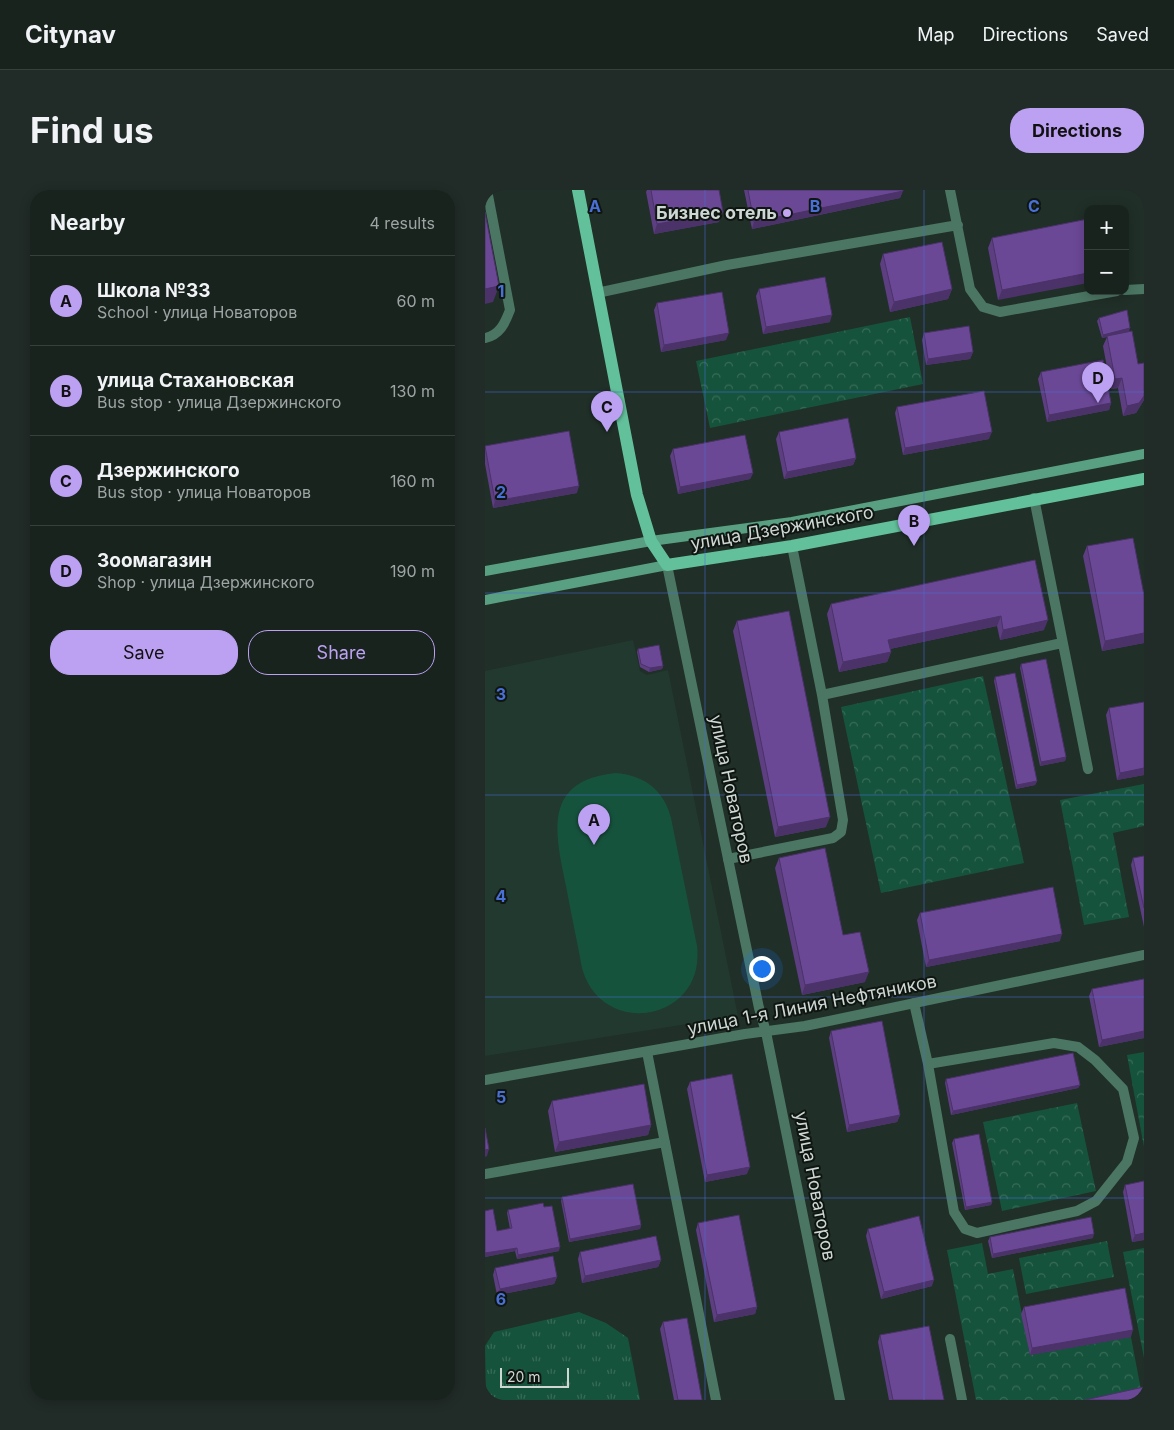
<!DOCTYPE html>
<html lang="en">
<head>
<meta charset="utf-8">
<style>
	:root { --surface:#18231e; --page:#212b27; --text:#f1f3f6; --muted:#9fa4a4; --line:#36403c; --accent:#bca0f2 }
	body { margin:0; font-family:Inter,sans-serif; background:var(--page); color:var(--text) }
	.controls { position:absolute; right:15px; top:15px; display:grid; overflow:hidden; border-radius:10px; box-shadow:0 2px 12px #0003 }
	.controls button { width:45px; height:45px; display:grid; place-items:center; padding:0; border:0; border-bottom:1px solid var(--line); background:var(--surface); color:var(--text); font:25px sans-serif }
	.scale { position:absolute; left:15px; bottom:12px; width:69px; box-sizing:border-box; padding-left:5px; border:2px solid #ced7d3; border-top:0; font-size:14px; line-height:18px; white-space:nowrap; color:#ced7d3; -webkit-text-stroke:4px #0f1612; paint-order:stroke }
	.you { position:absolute; left:276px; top:778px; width:18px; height:18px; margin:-12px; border:4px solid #fff; border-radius:50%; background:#1a73e8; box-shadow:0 0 0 8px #1a73e833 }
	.badge { display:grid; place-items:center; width:32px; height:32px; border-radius:50%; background:var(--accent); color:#111; font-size:16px; font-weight:700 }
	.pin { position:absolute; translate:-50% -41px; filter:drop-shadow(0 1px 2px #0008) }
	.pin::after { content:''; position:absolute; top:26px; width:18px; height:15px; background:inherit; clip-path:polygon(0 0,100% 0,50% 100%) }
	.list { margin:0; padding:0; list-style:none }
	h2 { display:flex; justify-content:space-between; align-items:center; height:65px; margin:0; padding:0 20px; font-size:21px }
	h2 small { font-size:16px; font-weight:400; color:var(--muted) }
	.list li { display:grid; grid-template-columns:32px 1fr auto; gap:15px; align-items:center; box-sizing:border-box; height:90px; padding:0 20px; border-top:1px solid var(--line) }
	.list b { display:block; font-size:19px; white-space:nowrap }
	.list p { margin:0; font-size:16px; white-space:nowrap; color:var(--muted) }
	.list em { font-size:16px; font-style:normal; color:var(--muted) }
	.actions { display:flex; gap:10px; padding:15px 20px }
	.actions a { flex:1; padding:11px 0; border:1px solid var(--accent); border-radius:20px; text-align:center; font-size:18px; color:var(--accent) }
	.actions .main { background:var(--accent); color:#111 }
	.map { position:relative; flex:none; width:659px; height:1210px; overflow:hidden; border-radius:20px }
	header { display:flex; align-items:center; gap:30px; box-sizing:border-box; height:70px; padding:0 25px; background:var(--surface); border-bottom:1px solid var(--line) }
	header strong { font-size:24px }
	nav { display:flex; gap:28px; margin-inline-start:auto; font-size:18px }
	.intro { display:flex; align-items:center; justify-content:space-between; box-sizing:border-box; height:120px; padding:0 30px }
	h1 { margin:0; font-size:35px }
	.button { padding:12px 22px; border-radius:20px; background:var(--accent); color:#111; font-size:18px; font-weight:700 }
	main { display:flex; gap:30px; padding:0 30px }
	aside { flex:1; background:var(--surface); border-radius:20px; box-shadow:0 2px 12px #0003 }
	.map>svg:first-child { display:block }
	.built { fill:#22392f }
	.grass { fill:url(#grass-tufts) }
	.forest { fill:url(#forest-crowns) }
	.garden { fill:#16533d }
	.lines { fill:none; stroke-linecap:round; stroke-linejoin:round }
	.service { stroke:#4b7663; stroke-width:10 }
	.minor { stroke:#4b7663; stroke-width:10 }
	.secondary { stroke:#59a082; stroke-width:10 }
	.primary { stroke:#62c09a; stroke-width:12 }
	.wall { fill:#5c3e81 }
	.shaded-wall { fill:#4b3269 }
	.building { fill:#6b4896; stroke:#4b3269 }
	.grid { fill:none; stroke:#4970d7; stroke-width:1; stroke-opacity:0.55 }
	.poi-dot { fill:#c4a7f1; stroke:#0f1612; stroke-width:2 }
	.labels { text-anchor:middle; stroke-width:4; stroke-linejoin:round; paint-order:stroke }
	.poi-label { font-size:18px; font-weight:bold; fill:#ced7d3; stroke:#0f1612; text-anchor:end }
	.street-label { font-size:18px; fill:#ced7d3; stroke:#0f1612 }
	.grid-label { font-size:16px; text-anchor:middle; font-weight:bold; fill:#4970d7; stroke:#0f1612; stroke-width:4; stroke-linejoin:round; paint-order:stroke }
</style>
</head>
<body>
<header>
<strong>Citynav</strong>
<nav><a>Map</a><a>Directions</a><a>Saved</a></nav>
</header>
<div class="intro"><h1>Find us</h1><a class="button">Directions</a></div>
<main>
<aside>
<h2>Nearby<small>4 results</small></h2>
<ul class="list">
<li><span class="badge">A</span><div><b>Школа №33</b><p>School · улица Новаторов</p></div><em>60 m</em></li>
<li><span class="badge">B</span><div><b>улица Стахановская</b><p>Bus stop · улица Дзержинского</p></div><em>130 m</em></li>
<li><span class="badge">C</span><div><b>Дзержинского</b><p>Bus stop · улица Новаторов</p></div><em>160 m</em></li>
<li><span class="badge">D</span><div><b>Зоомагазин</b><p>Shop · улица Дзержинского</p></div><em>190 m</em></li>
</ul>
<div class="actions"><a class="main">Save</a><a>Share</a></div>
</aside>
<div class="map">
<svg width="659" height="1210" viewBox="0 0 659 1210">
	<defs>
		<pattern id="grass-tufts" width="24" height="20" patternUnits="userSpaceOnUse" patternTransform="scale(1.25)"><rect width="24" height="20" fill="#16533d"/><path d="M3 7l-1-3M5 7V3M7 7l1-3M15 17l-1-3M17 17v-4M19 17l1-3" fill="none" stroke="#376b58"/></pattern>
		<pattern id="forest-crowns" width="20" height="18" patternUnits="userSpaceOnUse" patternTransform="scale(1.25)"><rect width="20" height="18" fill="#16533d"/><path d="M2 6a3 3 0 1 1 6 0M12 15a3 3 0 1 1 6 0" fill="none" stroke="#376b58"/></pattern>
	</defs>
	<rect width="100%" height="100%" fill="#202f28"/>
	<path class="built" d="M148,450L155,481L162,485L183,480L253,826L0,866V481Z"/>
	<path class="grass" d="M94,1122L121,1133L143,1148L155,1210H1L0,1156L9,1142Z"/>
	<path class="forest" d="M425,127L438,194L225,238L211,171Z
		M498,486L539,673L396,703L356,517Z
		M659,594V636L628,643L644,727L599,735L575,610Z
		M659,862V957L642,865Z
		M592,913L611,1001L517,1021L498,932Z
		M622,1051L629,1087L541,1104L534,1068Z
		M497,1053L503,1084L528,1079L545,1165L646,1147L656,1200L613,1210H491L462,1060Z
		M659,1058V1168L638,1062Z"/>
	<path class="garden" d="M130,583C159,585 179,600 186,628L212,756C221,831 117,850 97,778C92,751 86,723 81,696C70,643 57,591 130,583Z"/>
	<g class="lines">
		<path class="service" d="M465,0L485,99L498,117L515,122L632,101
			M640,100L659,99
			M112,103L242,75L473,35
			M0,148C15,145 20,133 25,120L2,0
			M549,308L603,579
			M337,505L577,453
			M243,669L348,648L356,642L358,630L337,505L307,356
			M429,813L443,874L469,1022L480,1039L492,1043L592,1021L611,1011L642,972L649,948L638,899L610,870L593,857L569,853L443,874
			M162,862L231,1210
			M0,984L180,952
			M465,1149L477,1210"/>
		<path class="minor" d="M182,375L274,818L281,842L355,1210
			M0,890L260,844L320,836L659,765"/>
		<path class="secondary" d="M0,381L166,351L307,332L659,264
			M0,410L182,375"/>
		<path class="primary" d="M93,0L152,305L166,351L182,375L307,356L659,289"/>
	</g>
	<path class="wall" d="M162,0H234V32L169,44L161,2Z
		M259,0H418L415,8L267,39Z
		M603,29L513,110L503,58L507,48Z
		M398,64L467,99L463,109L405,122L395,74Z
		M274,99L345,132L278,144L271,106Z
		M172,113L241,150L176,162L169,120Z
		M614,128L644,142L636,143L653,174L659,173V210L651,223L638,226L633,198L626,199L618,156L622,147L617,148L612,131Z
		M439,143L488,162L485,169L441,175L437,150Z
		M556,182L626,213L624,220L562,232L553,189Z
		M412,217L504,249L418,265L410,223Z
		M294,242L371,268L368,275L299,289L291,249Z
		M0,256L92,303L8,318L0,274Z
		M188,259L268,283L265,289L193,304L185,266Z
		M602,356L659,405V453L617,461L598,366Z
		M550,370L559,440L515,450L512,436L405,459L406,462L402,472L354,482L342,424L346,414Z
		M252,431L341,637L290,647L248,441Z
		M153,459L178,476L177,479L164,482L155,477L152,462Z
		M536,474L581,567L580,571L555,576L535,478Z
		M510,487L552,591L550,595L531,599L509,491Z
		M624,518L659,585L632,590L621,525Z
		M659,666V737L646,675L648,668Z
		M294,668L358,745L380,792L317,805L290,678Z
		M435,723L575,751L441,777L432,730Z
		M659,789V848L614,857L604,806L607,799Z
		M346,841L415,925L412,932L362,942L344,848Z
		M461,889L595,895L593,898L466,925L460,893Z
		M205,892L262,984L220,992L202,899Z
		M67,911L166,935L163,945L70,962L63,921Z
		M469,949L507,1012L506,1015L480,1020L467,953Z
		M640,995L659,1050L647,1052L638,1002Z
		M77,1007L156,1035L155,1039L84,1052L76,1011Z
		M59,1017L74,1061L32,1069L30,1061L0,1067V1021L12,1041L25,1039L22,1023L23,1020Z
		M213,1033L272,1117L270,1124L229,1132L211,1040Z
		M383,1039L447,1096L396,1109L381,1046Z
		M505,1047L608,1048L507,1068L503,1051Z
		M95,1062L176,1070L173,1077L97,1093L93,1069Z
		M10,1078L72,1087L69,1094L12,1105L8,1085Z
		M539,1117L646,1147L545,1165L536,1124Z
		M178,1132L217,1210H189L175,1139Z
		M395,1145L459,1210H404L393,1152Z"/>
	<path class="shaded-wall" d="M418,1L415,8L267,39L269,32Z
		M238,22L234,32L169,44L172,34Z
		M603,83V93L513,110L517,100Z
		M14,96L8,112L0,114V99Z
		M467,99L463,109L405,122L409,112Z
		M347,125L345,132L278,144L281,137Z
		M645,138L644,142L617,148L618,145Z
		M244,143L241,150L176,162L179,155Z
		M488,162L485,169L441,175L443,169Z
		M637,188L633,198L626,199L630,189Z
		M659,206V210L651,223L638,226L642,216Z
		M626,213L624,220L562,232L564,225Z
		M507,242L504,249L418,265L420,258Z
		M371,268L368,275L299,289L302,282Z
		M268,283L265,289L193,304L195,297Z
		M94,296L92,303L8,318L10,311Z
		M516,426L512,436L400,460L403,450Z
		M563,430L559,440L515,450L518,440Z
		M659,443V453L617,461L620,451Z
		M406,462L402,472L354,482L358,472Z
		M178,476L177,479L164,482L165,478Z
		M581,567L580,571L555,576L556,572Z
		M659,578V585L632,590L635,583Z
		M552,591L550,595L531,599L532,595Z
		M345,627L341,637L290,647L293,637Z
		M577,744L575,751L441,777L444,770Z
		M384,782L380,792L317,805L320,795Z
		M659,841V848L614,857L617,850Z
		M595,895L593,898L466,925L468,921Z
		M415,925L412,932L362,942L364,935Z
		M166,935L163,945L70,962L74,952Z
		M4,959L2,966L0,967V960Z
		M265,977L262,984L220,992L222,985Z
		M507,1012L506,1015L480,1020L481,1017Z
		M156,1035L155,1039L84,1052L85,1049Z
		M659,1043V1050L647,1052L650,1045Z
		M609,1044L608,1048L507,1068L508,1064Z
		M75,1057L74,1061L32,1069L33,1065Z
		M32,1058L30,1061L0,1067V1063Z
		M176,1070L173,1077L97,1093L100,1086Z
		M72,1087L69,1094L12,1105L15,1099Z
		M449,1090L447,1096L396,1109L399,1102Z
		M272,1117L270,1124L229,1132L232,1125Z
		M648,1140L646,1147L545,1165L547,1158Z"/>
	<path class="building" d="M166,0H234L238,22L172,34Z
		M263,0H418V1L269,32Z
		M0,22L14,96L0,99Z
		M603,29V83L517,100L507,48Z
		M457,52L467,99L409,112L398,64Z
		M340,87L347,125L281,137L274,99Z
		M237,102L244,143L179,155L172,113Z
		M642,120L645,138L618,145L614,128Z
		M484,136L488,162L443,169L439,143Z
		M647,141L653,174L659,173V206L654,213L642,216L637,188L630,189L622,146Z
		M618,170L626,213L564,225L556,182Z
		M499,201L507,242L420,258L412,217Z
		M363,228L371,268L302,282L294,242Z
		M84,241L94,296L10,311L0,256Z
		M260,245L268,283L195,297L188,259Z
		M648,348L659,405V443L620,451L602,356Z
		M550,370L563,430L518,440L516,426L403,450L406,462L358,472L346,414Z
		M304,421L345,627L293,637L252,431Z
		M174,455L178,476L165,478L156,474L153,459Z
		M561,469L581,567L556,572L536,474Z
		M530,483L552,591L532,595L510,487Z
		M659,512V578L635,583L624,518Z
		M340,658L358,745L375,742L384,782L320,795L294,668Z
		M659,666V718L648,668Z
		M568,697L577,744L444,770L435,723Z
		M659,789V841L617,850L607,799Z
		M397,831L415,925L364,935L346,841Z
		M588,863L595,895L468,921L461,889Z
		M247,884L265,977L222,985L205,892Z
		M159,894L166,935L74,952L67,911Z
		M0,938L4,959L0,960Z
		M494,944L507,1012L481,1017L469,949Z
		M659,991V1043L650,1045L640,995Z
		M148,994L156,1035L85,1049L77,1007Z
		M58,1013L59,1017L67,1016L75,1057L33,1065L32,1058L0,1063V1021L8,1019L12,1041L27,1038L23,1020Z
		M254,1025L272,1117L232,1125L213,1033Z
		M434,1026L449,1090L399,1102L383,1039Z
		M606,1027L609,1044L508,1064L505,1047Z
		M171,1046L176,1070L100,1086L95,1062Z
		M68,1066L72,1087L15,1099L10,1078Z
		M640,1098L648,1140L547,1158L539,1117Z
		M202,1128L217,1210H193L178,1132Z
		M444,1136L459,1210H408L395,1145Z
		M659,1197V1210H600Z"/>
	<path class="grid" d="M220,0V1210M439,0V1210M0,202H659M0,403H659M0,605H659M0,807H659M0,1008H659"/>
	<circle class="poi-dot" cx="302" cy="23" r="5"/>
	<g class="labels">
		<g class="poi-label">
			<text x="292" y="29">Бизнес отель</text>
		</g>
		<g class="street-label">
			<text transform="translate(297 338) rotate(-10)" y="6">улица Дзержинского</text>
			<text transform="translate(246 599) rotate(78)" y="6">улица Новаторов</text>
			<text transform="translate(327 815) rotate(-11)" y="6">улица 1-я Линия Нефтяников</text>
			<text transform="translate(330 996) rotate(79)" y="6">улица Новаторов</text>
		</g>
	</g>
	<g class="grid-label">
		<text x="110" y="22">A</text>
		<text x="330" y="22">B</text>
		<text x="549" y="22">C</text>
		<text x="16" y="107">1</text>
		<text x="16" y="308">2</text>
		<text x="16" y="510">3</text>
		<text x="16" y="712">4</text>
		<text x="16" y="913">5</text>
		<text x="16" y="1115">6</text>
	</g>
</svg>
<div class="controls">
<button>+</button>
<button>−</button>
</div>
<div class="scale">20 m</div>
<div class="you"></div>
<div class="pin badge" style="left:109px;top:655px">A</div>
<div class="pin badge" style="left:429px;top:356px">B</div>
<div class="pin badge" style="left:122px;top:242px">C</div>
<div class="pin badge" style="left:613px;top:213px">D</div>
</div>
</main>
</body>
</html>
